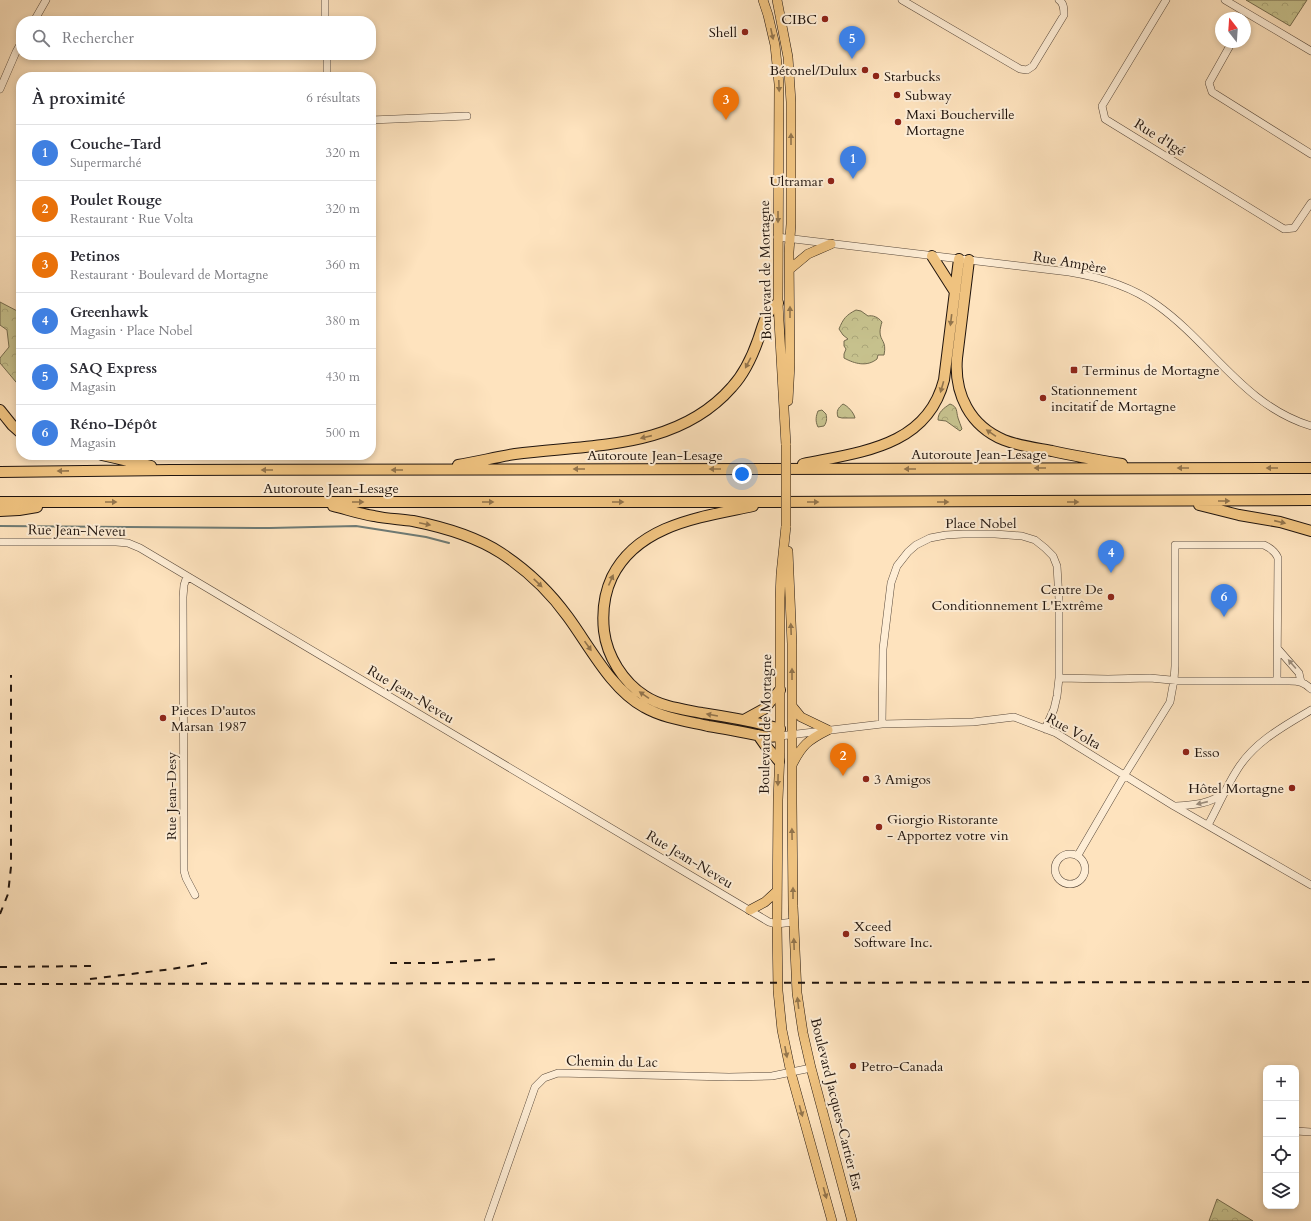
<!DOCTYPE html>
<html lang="fr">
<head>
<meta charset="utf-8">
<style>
	:root { --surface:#fff; --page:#f7f7f7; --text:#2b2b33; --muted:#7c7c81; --line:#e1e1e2; --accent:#111827 }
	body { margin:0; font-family:Cardo,serif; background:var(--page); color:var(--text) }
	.controls { position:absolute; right:12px; bottom:12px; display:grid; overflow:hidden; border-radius:8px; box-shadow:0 2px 6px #0003 }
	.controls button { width:36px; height:36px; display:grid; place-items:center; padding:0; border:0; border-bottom:1px solid var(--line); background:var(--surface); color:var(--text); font:20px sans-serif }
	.compass { position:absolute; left:1215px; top:12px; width:36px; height:36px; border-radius:50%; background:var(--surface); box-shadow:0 2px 6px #0003; rotate:343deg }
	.you { position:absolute; left:742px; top:474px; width:14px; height:14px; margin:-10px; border:3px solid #fff; border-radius:50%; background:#1a73e8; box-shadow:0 0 0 6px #1a73e833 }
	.badge { display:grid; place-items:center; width:26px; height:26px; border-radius:50%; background:var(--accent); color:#fff; font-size:13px; font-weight:700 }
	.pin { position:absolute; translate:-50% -33px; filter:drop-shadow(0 1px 2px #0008) }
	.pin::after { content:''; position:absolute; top:21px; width:14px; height:12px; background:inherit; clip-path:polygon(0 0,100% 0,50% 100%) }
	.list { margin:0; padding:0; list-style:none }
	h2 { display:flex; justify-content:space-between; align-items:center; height:52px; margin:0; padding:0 16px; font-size:17px }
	h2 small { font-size:13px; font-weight:400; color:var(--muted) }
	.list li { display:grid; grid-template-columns:26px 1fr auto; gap:12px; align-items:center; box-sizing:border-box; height:56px; padding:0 16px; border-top:1px solid var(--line) }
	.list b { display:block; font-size:15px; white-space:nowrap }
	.list p { margin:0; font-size:13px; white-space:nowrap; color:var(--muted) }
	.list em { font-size:13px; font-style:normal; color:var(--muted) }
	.icon { flex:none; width:22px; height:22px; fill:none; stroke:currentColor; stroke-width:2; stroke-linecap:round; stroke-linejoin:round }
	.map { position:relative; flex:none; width:1311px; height:1221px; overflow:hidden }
	.search { position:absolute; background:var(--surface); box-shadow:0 2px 6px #0003; left:16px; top:16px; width:360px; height:44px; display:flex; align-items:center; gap:10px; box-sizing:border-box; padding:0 14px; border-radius:16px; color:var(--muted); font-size:15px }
	.panel { position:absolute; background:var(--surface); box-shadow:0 2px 6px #0003; left:16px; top:72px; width:360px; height:388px; border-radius:16px }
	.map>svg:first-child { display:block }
	.forest { fill:url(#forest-crowns); stroke:#746b4e }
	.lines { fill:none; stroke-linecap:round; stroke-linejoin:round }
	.stream { stroke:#6e7a74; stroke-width:2 }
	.minor-casing { stroke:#58483a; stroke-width:8 }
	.major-casing { stroke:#21150e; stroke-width:10 }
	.highway-casing { stroke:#21150e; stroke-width:12 }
	.minor { stroke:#feedd5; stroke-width:7 }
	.major { stroke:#efc27f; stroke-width:9 }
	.highway { stroke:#efc27f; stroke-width:10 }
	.rail { stroke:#21150e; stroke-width:2; stroke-dasharray:7 7; stroke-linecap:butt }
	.major-bridge-casing { stroke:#21150e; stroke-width:10; stroke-linecap:butt }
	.major-bridge { stroke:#efc27f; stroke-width:9 }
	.oneway { fill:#92744c }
	.oneway2 { fill:#9b8c7b }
	.poi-dot { fill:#8f2418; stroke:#feedd5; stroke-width:1.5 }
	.labels { text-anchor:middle; stroke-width:4; stroke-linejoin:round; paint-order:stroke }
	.poi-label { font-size:14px; fill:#21150e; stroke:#feedd5; text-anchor:start }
	.street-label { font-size:14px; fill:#21150e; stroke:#feedd5 }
</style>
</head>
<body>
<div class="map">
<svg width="1311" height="1221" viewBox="0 0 1311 1221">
	<defs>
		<pattern id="forest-crowns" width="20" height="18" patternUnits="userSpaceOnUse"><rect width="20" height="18" fill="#c6c18d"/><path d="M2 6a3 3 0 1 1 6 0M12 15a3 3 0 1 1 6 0" fill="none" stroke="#aaa578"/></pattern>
	</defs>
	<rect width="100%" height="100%" fill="#fee3be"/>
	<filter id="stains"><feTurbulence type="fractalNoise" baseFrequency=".005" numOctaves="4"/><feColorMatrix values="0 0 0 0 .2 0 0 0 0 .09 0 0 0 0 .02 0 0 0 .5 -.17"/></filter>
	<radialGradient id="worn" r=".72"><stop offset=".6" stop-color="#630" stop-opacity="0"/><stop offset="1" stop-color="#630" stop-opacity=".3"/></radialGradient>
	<path class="forest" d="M1246,0H1307L1290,26Z
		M0,302L21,313V388L0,363V358L9,347L7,330L0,325Z
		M856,310L861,311L868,316C873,315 878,317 882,322C881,325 880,329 880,332C880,341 887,341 884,355H878L877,359C867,367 855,364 844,358V354L846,349L844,346V341L848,339L843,335L839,329C843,319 846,315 856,310Z
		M843,404C848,406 854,413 855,418H842L838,417C836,411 838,408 843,404Z
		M950,404C958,407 956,411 958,418C959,422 961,425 962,429L960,431L946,421L938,420C938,412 944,408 950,404Z
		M822,410L826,414C827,418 827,422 824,426L818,427C815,421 816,416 818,411Z
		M1217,1199L1253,1221H1209Z"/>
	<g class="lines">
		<path class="stream" d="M0,526L270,528L356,526L426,537L449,543"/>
		<g class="minor-casing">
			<path id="minor" d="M325,0V21
				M902,0L1020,69L1027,70L1033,66L1064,15C1064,9 1064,3 1059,0
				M1166,0L1102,106L1105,119L1284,229L1294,228L1311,203
				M1225,0L1311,51
				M34,21L46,0
				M1232,42L1209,83L1212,92L1311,154
				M327,55V77
				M0,89L16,52L21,43
				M371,120L467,116
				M777,237L1069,272C1100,277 1131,286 1157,305C1212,344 1243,405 1311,426
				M0,542H116L128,543L140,548L769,922L777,924L793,922
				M187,576L184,585L183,597L184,871L186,878L195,895
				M1278,649L1299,673L1301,682
				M1059,678L1108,679L1150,678L1181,681H1289C1299,681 1304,682 1311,689
				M882,724L883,649L891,583L897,566L908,552L916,545L930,538L946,535L963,534H995L1022,536L1035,540L1045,548L1053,556L1057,566L1059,599V678L1057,696L1054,709L1045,729
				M780,736L882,724L973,722L1014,717L1056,733L1174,806L1311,885
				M1176,806C1193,805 1211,804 1225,792
				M1208,825C1218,807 1226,787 1237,770C1254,742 1284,726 1311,710
				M1055 869a15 15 0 1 1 30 0a15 15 0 1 1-30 0Z
				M1078,855L1124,776L1170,702L1174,680L1175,666V545H1264C1271,548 1275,551 1278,558L1277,681
				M1296,1131L1311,1132
				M488,1221L535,1087L544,1078L558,1073L729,1077L772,1076L811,1068"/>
		</g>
		<g class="major-casing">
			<path id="major" d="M763,0L768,15L775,45L779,84L778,303L786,445
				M777,0L788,57L791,102V224L789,252L790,364L788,401
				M790,269L808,254L831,244
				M786,526L781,574L780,598V753L778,800L777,924L778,991L782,1030L791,1073L832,1221
				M788,551L792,644V803L793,906L797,993L803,1033L811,1068L852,1221
				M792,706L801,717L828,730
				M792,765C802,745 808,740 828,730
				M750,910L765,902L777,891"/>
		</g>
		<g class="highway-casing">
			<path id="highway" d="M932,256L955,292
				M969,260L957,358C954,394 970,426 1004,440C1019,446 1036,448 1052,451C1075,456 1098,460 1122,464
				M0,410L12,425L21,433
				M102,455L151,466
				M803,464C860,452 927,447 944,380L959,259
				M458,465C477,462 496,457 515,454C591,444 677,450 732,387C744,374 752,357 758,340C761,332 763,322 768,314C770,310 774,306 778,303
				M0,472L171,470L1311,468
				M0,502H774L1311,500
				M1199,505L1239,515L1280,522L1311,531
				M333,506C346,509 360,514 374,516C387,519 400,519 413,521C443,527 475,536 501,553C527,570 550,592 568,617C590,647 611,689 644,707C663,718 686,721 708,726C727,729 747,733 767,737L780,736
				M753,506C702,517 638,524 612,577C604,594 602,612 604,631C607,656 623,682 645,696C662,707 682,709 702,713C728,717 755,721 780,729
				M0,511L19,510L37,507
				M744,720L764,709L780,690
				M758,735L765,745L779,761"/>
		</g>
		<use href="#minor" class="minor"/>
		<use href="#major" class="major"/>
		<use href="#highway" class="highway"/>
		<path class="rail" d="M0,914L8,894L11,867V675
			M390,963H436L498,959
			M0,967L91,966
			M90,979L172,969L207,963
			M0,984L1311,982"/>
		<g class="major-bridge-casing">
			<path id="major-bridge" d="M786,526V445"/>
		</g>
		<use href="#major-bridge" class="major-bridge"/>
	</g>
	<defs><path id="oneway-solid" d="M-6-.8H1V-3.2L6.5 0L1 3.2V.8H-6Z"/></defs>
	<g class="oneway">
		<use href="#oneway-solid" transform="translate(772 34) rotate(78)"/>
		<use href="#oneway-solid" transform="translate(779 86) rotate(88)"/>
		<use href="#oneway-solid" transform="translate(791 139) rotate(-90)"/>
		<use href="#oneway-solid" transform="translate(778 217) rotate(90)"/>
		<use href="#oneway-solid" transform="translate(790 312) rotate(-90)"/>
		<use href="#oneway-solid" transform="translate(951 320) rotate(97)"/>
		<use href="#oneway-solid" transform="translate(748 363) rotate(118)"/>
		<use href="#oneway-solid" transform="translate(942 387) rotate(106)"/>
		<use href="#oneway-solid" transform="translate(991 433) rotate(-146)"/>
		<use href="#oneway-solid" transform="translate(646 437) rotate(167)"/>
		<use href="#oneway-solid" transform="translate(1040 468) rotate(180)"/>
		<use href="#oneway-solid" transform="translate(1183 468) rotate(180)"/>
		<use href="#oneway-solid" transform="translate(1272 468) rotate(180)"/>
		<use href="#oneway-solid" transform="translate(579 469) rotate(180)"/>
		<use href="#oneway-solid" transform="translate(715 469) rotate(180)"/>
		<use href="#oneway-solid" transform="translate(910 469) rotate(-180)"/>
		<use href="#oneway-solid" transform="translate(267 470) rotate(180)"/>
		<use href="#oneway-solid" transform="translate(397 470) rotate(180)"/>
		<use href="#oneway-solid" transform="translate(63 471) rotate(179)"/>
		<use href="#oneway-solid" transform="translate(1224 501)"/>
		<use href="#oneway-solid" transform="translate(111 502)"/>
		<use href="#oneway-solid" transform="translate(358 502)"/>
		<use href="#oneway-solid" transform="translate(488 502)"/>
		<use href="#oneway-solid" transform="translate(618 502)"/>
		<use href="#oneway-solid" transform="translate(813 502)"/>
		<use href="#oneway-solid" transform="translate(943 502)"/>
		<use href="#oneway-solid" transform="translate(1073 502)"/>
		<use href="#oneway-solid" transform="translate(1280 522) rotate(13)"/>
		<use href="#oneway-solid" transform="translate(425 524) rotate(12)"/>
		<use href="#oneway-solid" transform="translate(611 580) rotate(-66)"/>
		<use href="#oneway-solid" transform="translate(538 583) rotate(44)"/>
		<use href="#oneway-solid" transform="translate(791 629) rotate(-92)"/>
		<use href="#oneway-solid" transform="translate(588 646) rotate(55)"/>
		<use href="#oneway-solid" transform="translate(792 674) rotate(-90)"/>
		<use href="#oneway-solid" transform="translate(644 695) rotate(-146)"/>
		<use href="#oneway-solid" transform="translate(712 715) rotate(-170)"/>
		<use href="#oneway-solid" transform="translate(778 780) rotate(91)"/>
		<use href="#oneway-solid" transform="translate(792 834) rotate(-91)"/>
		<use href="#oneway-solid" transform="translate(793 893) rotate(-90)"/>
		<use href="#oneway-solid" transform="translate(794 944) rotate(-92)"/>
		<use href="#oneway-solid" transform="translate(798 1003) rotate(-97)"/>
		<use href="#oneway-solid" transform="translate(786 1052) rotate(79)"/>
		<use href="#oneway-solid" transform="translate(801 1111) rotate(74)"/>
		<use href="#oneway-solid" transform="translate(825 1193) rotate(74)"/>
	</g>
	<g class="oneway2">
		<use href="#oneway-solid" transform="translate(1292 664) rotate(-131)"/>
		<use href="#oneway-solid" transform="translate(1202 803) rotate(167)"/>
	</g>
	<g class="poi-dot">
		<circle cx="825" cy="19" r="4"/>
		<circle cx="745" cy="32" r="4"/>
		<circle cx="865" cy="70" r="4"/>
		<circle cx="876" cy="76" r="4"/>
		<circle cx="897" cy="95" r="4"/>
		<circle cx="898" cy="122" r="4"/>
		<circle cx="831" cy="181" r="4"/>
		<rect x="1070" y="366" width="8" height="8" rx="2"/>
		<circle cx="1043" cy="398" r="4"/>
		<circle cx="1111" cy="597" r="4"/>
		<circle cx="163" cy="718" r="4"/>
		<circle cx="1186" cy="752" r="4"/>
		<circle cx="866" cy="779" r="4"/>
		<circle cx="1292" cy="788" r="4"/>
		<circle cx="879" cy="827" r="4"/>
		<circle cx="846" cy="934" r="4"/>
		<circle cx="853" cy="1066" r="4"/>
	</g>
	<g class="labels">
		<g class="poi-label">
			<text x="817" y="24" text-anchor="end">CIBC</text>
			<text x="737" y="37" text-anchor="end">Shell</text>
			<text x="857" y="75" text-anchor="end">Bétonel/Dulux</text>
			<text x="884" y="81">Starbucks</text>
			<text x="905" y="100">Subway</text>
			<text x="906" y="119">Maxi Boucherville<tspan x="906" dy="16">Mortagne</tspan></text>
			<text x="823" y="186" text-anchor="end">Ultramar</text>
			<text x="1082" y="375">Terminus de Mortagne</text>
			<text x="1051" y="395">Stationnement<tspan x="1051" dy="16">incitatif de Mortagne</tspan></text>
			<text x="1103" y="594" text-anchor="end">Centre De<tspan x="1103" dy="16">Conditionnement L'Extrême</tspan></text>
			<text x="171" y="715">Pieces D'autos<tspan x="171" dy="16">Marsan 1987</tspan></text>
			<text x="1194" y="757">Esso</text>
			<text x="874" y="784">3 Amigos</text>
			<text x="1284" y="793" text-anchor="end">Hôtel Mortagne</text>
			<text x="887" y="824">Giorgio Ristorante<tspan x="887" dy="16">- Apportez votre vin</tspan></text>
			<text x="854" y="931">Xceed<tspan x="854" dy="16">Software Inc.</tspan></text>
			<text x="861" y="1071">Petro-Canada</text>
		</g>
		<g class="street-label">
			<text transform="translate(1160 137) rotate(32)" y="5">Rue d'Igé</text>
			<text transform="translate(1070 262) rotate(10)" y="5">Rue Ampère</text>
			<text transform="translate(765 270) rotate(-91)" y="5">Boulevard de Mortagne</text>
			<text x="979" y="459">Autoroute Jean-Lesage</text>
			<text x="655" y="460">Autoroute Jean-Lesage</text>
			<text x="331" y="493">Autoroute Jean-Lesage</text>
			<text x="981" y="528">Place Nobel</text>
			<text transform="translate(77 530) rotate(1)" y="5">Rue Jean-Neveu</text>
			<text transform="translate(411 694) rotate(31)" y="5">Rue Jean-Neveu</text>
			<text transform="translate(765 724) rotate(-89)" y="5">Boulevard de Mortagne</text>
			<text transform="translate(1074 731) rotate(29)" y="5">Rue Volta</text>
			<text transform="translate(171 796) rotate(-90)" y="5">Rue Jean-Desy</text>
			<text transform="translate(690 859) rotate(31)" y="5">Rue Jean-Neveu</text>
			<text transform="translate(612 1061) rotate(1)" y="5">Chemin du Lac</text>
			<text transform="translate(837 1104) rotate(76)" y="5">Boulevard Jacques-Cartier Est</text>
		</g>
	</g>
	<rect width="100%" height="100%" filter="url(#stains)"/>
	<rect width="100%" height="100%" fill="url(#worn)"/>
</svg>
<div class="controls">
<button>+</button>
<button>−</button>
<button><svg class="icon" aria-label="locate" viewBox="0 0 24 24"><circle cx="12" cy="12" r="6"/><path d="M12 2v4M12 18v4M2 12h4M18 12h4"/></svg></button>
<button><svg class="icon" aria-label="layers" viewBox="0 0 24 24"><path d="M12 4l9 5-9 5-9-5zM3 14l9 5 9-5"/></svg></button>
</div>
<svg class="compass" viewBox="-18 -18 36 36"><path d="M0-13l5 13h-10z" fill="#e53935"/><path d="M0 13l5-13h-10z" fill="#7c7c81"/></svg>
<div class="you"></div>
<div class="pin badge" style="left:853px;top:179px;background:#3f7fe0">1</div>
<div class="pin badge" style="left:843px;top:776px;background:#e8710a">2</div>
<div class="pin badge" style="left:726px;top:120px;background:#e8710a">3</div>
<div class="pin badge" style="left:1111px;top:573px;background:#3f7fe0">4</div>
<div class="pin badge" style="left:852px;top:59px;background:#3f7fe0">5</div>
<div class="pin badge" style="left:1224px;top:617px;background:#3f7fe0">6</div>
<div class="search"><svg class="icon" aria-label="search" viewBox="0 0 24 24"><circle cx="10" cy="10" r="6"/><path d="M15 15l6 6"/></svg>Rechercher</div>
<section class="panel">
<h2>À proximité<small>6 résultats</small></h2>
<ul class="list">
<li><span class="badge" style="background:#3f7fe0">1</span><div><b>Couche-Tard</b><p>Supermarché</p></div><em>320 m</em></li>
<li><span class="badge" style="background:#e8710a">2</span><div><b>Poulet Rouge</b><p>Restaurant · Rue Volta</p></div><em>320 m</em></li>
<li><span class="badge" style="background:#e8710a">3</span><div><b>Petinos</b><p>Restaurant · Boulevard de Mortagne</p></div><em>360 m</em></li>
<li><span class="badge" style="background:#3f7fe0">4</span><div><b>Greenhawk</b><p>Magasin · Place Nobel</p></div><em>380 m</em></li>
<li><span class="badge" style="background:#3f7fe0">5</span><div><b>SAQ Express</b><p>Magasin</p></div><em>430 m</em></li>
<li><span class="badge" style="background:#3f7fe0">6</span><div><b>Réno-Dépôt</b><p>Magasin</p></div><em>500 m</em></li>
</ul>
</section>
</div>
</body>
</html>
